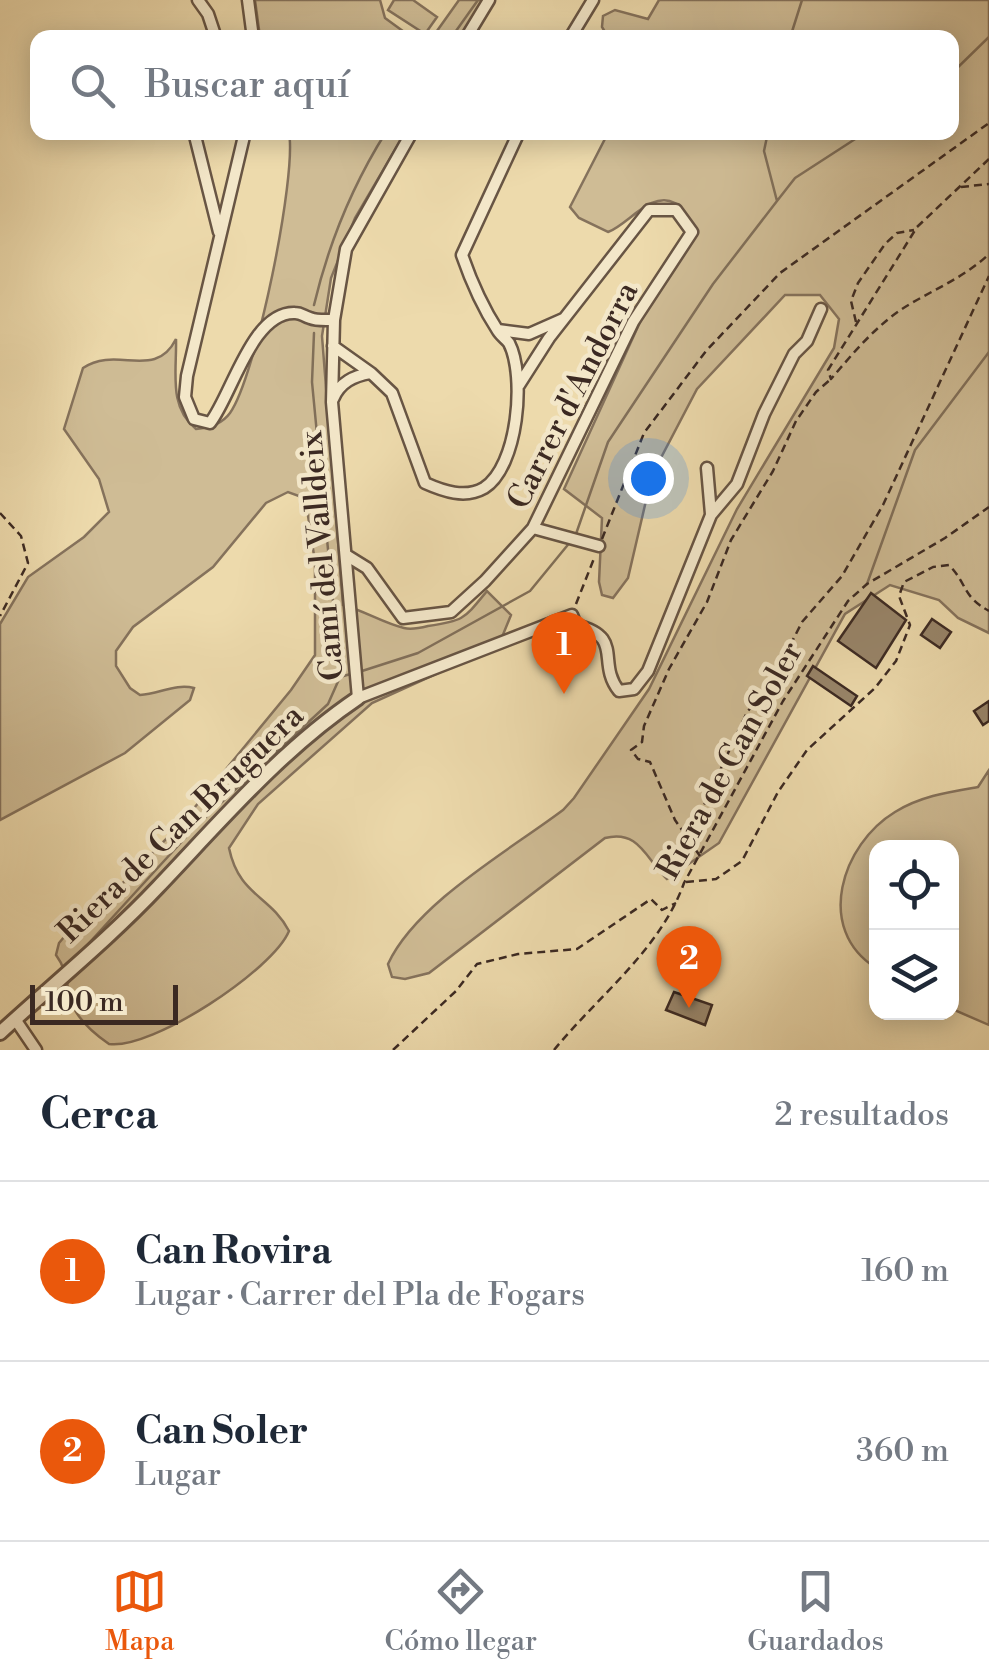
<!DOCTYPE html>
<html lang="es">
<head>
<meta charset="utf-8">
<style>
	:root { --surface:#fff; --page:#f2f2f3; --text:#1f2937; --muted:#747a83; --line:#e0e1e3; --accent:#ea580c }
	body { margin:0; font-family:"Libre Bodoni",serif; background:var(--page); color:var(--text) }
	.controls { position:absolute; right:30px; bottom:30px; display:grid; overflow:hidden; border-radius:20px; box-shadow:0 5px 25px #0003 }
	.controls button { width:90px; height:90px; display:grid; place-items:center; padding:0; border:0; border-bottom:2px solid var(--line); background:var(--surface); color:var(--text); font:50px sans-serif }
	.scale { position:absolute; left:30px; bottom:25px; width:148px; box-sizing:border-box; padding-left:10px; border:5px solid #3b2922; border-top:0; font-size:28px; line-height:35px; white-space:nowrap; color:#3b2922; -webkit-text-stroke:8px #f3e7c9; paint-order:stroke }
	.you { position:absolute; left:648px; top:478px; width:35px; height:35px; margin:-25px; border:8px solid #fff; border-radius:50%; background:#1a73e8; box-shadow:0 0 0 15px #1a73e833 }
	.badge { display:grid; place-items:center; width:65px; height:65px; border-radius:50%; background:var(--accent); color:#fff; font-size:32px; font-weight:700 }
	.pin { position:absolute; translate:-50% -82px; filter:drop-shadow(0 2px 5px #0008) }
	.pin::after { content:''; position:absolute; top:52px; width:35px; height:30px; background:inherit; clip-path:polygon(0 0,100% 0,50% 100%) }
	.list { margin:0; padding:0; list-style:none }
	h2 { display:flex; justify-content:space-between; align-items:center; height:130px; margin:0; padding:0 40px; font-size:42px }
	h2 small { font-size:32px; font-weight:400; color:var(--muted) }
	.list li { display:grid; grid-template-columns:65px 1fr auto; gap:30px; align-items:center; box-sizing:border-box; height:180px; padding:0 40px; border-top:2px solid var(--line) }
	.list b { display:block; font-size:38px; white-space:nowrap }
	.list p { margin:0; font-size:32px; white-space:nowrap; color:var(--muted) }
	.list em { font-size:32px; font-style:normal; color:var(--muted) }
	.icon { flex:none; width:55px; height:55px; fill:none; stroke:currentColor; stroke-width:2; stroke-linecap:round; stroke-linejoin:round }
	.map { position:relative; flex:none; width:989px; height:1050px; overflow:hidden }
	.search { position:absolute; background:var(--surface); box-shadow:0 5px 25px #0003; left:30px; right:30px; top:30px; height:110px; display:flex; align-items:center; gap:25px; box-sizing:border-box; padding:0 35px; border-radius:20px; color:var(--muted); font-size:38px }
	.sheet { height:490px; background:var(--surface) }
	nav { display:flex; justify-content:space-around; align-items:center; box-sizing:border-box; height:140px; border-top:2px solid var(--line); background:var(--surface); font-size:28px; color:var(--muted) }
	nav a { display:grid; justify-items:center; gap:5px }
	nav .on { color:var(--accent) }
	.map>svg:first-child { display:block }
	.green { fill:#cfbc95; stroke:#85725c; stroke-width:2.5 }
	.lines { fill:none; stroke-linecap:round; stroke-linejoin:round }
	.stream { stroke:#816f59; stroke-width:2.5 }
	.building { fill:#98856a; stroke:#3b2922; stroke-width:2.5 }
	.minor-casing { stroke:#685544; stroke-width:15 }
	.tertiary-casing { stroke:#685544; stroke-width:18 }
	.path { stroke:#3b2922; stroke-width:2.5; stroke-dasharray:8 5; stroke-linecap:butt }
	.minor { stroke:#f3e7c9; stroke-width:10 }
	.tertiary { stroke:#f3e7c9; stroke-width:12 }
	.labels { text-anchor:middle; stroke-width:9; stroke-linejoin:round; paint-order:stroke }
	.street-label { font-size:32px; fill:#3b2922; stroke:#f3e7c9 }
</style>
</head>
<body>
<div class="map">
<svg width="989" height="1050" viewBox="0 0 989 1050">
	<rect width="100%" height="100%" fill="#eddaac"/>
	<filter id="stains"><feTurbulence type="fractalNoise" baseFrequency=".002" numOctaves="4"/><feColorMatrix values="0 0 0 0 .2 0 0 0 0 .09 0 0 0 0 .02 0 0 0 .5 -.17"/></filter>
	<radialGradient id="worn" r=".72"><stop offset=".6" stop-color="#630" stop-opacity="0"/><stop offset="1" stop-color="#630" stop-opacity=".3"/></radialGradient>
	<path class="green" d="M255,0H380L385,18L411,37H260Z
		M394,0H413L437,17L425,34L388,10Z
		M459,0H484L462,37L432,38Z
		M659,0H989V633L958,618L939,600L890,585L845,614L719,843L667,879C646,859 639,829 605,838L429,973L405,979L392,977L388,964C416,903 510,850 563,810L574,798L649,689L737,509L834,348L839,319L820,295H785L697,389L652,475L628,578L613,598L602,595L599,582L602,518L564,489L651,298L694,230C689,222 682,207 675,203C651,190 628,225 608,232L579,218L570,207L608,133L952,132V38L608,37L602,27L603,16L615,10L648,19Z
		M289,133H405L355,218L331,278L322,336L343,605C365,611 383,623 404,628C412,630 420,628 428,626C464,621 464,619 487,591L511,615L500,642L489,650L372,703L258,804L229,848C239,896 270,895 289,931C273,970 152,1050 109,1044C93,1033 75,1018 70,998C66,980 67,970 56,955L59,943L75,924L106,900L181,824L291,690L315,655V562L307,509L299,496L288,492L266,503L213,567L133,627L116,651V666L130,688L140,695C159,694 176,683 194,688L190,700L125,753L0,820V624L28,577L84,537L109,512L99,479L64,429L83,368C117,345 155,381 176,339C177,371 168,407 196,429C209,428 222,424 230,413C256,377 297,175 289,133Z
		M989,770V1025L952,1009V848H876V968C814,929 842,844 895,812C921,796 949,792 978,787Z"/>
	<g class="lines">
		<path class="stream" d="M451,38L478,0
			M790,38L802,0
			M952,73L989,37
			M777,201L795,178L866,132
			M314,305C329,242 352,186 386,132
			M314,333L312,382L340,675
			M576,534L608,442L713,284L777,201L764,151L768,132
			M867,584L915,450L989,352
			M362,671L418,653L530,591L571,541
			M79,954L196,826L328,704L340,677L354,673"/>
	</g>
	<path class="building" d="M871,593L906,620L876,668L838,641Z
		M932,619L951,632L940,648L921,635Z
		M813,666L857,696L851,706L807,676Z
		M989,701V721L983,725L974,711Z
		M674,992L712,1005L705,1025L666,1010Z"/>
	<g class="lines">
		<g class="minor-casing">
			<path id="minor" d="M198,0L208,14L216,38
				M248,0L253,38
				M466,38L489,0
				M570,38L593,0
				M194,132L219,232
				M245,132L187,376L185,397L194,419L210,423C232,395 252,311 295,313C302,313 303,316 310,318C317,321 326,320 334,320
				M412,132L346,249L334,320L332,402L358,698L572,615L576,625C625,637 596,662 619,691L634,689L648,671L711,515L737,484L764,414L794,354L807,341L821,309
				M498,330L529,334L563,319
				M333,346L371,373L392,393L425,483C443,491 465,499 484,488C518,467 526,376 509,343C506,339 501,336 498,331C483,308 471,281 462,255L519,132
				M333,399C340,382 354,376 370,373
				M707,468L711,514
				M533,528L599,546
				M346,555L367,568L403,618L451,612L485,581L533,528L633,322L692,232L676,210H649L549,338L519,385
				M15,1019L36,1050"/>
		</g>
		<g class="tertiary-casing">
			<path id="tertiary" d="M0,1033C52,985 109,939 158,887C221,821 281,750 358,698"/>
		</g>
		<path class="path" d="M989,159L917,227L828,370L831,379C854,352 879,322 910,304C937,288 966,276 989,254
			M961,187L989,184
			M856,322L851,301L858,283L885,244L897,233L914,230
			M0,513L21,536L28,563L0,616
			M602,539L644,433L706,351L780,273L989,123
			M576,604L595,556
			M688,840L747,712L769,687L802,622L842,576L883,505L989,276
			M700,856L675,820L650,762L638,759L631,750L642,742L644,726L669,669L707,602L731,540L773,471L796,421L816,392L831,379
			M686,882L716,879L742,861L778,792L807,750L875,688L896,661L910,625L899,596L904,582L933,567L949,565C968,585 962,596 989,611
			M393,1050L456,991L477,964L518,954L577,949L651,899L662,910L676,903
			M554,1050C598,996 660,950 684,883L783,701L848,601L867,584L945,538L989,507"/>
		<use href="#minor" class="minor"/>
		<use href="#tertiary" class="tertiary"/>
	</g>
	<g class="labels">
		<g class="street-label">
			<text transform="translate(572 395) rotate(-63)" y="11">Carrer d'Andorra</text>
			<text transform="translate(321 556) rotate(-95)" y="11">Camí del Valldeix</text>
			<text transform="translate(729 760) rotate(-61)" y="11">Riera de Can Soler</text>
			<text transform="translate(180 823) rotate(-44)" y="11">Riera de Can Bruguera</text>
		</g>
	</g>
	<rect width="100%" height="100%" filter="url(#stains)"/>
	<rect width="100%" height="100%" fill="url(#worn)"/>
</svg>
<div class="controls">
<button><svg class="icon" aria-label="locate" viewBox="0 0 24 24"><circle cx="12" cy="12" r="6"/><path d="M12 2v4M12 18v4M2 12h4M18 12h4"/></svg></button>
<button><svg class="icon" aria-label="layers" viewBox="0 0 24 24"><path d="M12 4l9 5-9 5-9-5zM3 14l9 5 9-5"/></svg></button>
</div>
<div class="scale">100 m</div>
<div class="you"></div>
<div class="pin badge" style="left:564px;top:694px">1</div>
<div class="pin badge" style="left:689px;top:1008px">2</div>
<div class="search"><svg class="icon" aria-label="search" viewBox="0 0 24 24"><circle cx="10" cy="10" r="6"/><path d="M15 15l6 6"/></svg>Buscar aquí</div>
</div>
<section class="sheet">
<h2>Cerca<small>2 resultados</small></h2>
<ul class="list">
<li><span class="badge">1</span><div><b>Can Rovira</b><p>Lugar · Carrer del Pla de Fogars</p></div><em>160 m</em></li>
<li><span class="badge">2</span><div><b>Can Soler</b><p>Lugar</p></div><em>360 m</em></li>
</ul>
</section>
<nav>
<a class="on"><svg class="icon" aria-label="map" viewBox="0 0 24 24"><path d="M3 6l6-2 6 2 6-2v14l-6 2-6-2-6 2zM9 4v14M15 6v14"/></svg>Mapa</a>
<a><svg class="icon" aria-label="directions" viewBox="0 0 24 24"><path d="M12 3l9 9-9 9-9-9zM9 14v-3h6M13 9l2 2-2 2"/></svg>Cómo llegar</a>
<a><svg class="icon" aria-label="saved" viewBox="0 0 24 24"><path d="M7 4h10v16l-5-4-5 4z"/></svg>Guardados</a>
</nav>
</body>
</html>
